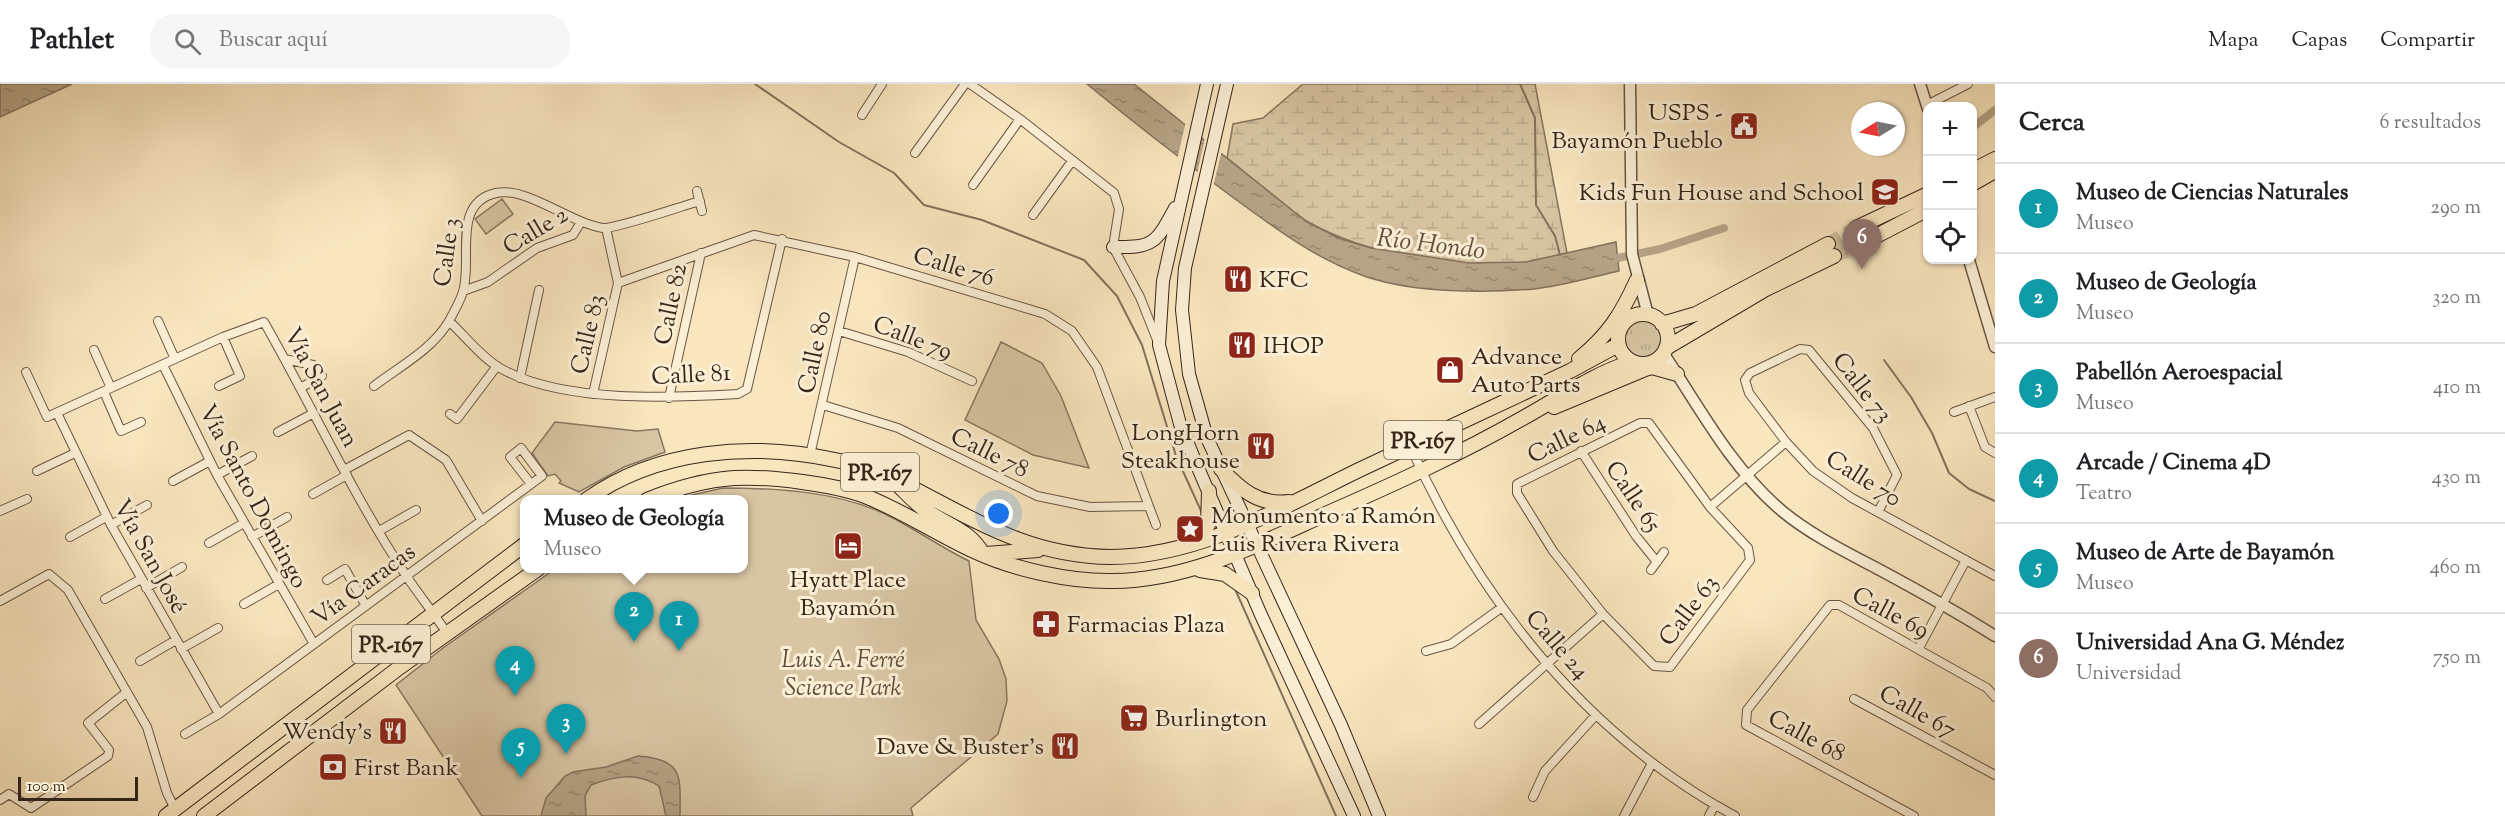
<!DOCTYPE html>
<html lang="es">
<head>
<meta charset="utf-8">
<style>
	:root { --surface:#fff; --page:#f6f6f6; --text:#202124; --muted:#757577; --line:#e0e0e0; --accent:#8f2418 }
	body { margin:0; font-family:"Sorts Mill Goudy",serif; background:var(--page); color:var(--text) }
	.controls { position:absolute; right:18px; top:18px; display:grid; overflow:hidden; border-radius:12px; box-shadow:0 2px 4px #0004 }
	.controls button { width:54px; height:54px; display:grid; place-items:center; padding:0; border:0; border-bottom:2px solid var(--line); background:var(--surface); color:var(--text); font:30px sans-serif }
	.compass { position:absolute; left:1851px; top:18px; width:54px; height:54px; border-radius:50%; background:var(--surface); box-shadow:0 2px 4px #0004; rotate:260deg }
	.scale { position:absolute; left:18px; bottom:15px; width:120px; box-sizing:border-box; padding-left:6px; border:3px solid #372519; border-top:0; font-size:16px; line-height:21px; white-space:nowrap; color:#372519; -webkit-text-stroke:4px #fbefd5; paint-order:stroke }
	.you { position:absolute; left:999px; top:430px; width:21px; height:21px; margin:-15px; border:4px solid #fff; border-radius:50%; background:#1a73e8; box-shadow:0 0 0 9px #1a73e833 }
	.badge { display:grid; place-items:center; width:39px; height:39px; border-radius:50%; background:var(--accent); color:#fff; font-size:20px; font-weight:700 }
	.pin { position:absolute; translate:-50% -50px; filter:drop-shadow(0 2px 3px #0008) }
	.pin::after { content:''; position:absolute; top:32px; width:21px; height:18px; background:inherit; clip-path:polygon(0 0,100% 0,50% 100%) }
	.popup { position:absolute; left:520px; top:411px; width:228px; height:78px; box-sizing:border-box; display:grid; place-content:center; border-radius:12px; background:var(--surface); filter:drop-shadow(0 2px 4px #0005); font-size:20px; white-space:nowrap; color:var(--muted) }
	.popup b { font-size:22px; color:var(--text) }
	.popup::after { content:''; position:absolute; left:50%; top:100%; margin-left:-12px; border:12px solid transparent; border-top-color:var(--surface) }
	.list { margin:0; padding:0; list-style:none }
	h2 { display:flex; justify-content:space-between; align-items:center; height:78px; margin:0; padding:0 24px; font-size:26px }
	h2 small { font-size:20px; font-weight:400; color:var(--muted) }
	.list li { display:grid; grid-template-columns:39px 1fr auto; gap:18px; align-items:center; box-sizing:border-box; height:90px; padding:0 24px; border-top:2px solid var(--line) }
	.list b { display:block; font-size:22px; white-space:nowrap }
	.list p { margin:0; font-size:20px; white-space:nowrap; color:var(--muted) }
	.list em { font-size:20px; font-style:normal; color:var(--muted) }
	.icon { flex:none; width:33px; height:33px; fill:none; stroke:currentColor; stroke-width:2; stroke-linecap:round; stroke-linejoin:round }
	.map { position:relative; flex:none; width:1995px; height:732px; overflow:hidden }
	header { display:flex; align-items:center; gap:36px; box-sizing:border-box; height:84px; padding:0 30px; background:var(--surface); border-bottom:2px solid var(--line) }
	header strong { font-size:28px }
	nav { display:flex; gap:33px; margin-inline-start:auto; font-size:21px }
	.search { width:420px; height:54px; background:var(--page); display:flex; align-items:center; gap:15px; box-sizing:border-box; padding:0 21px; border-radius:24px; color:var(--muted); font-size:22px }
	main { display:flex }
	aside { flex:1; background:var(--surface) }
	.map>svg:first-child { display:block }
	.grass { fill:url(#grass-tufts); stroke:#88755e; stroke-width:1.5 }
	.wetland { fill:url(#wetland-marsh); stroke:#88755e; stroke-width:1.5 }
	.park { fill:#d8c5a3; stroke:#88755e; stroke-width:1.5 }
	.water { fill:url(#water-ripples); stroke:#84715b; stroke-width:1.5 }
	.pier { fill:#f9e6bf }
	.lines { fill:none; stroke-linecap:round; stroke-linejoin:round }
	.stream { stroke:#84715b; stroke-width:2 }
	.canal { stroke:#b7a487; stroke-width:8 }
	.primary-tunnel { stroke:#d2bf9e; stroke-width:14; stroke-dasharray:14 7; stroke-linecap:butt }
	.minor-casing { stroke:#685542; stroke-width:10 }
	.tertiary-casing { stroke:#685542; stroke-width:13 }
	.secondary-casing { stroke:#372519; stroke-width:14 }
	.primary-casing { stroke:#372519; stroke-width:16 }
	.minor { stroke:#fbefd5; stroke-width:8 }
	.tertiary { stroke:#fbefd5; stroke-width:10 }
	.secondary { stroke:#fbefd5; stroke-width:12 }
	.primary { stroke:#f9e6bf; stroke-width:14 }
	.labels { text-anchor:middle; stroke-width:6; stroke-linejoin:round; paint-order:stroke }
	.shield { fill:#fbefd5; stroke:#726251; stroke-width:1.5 }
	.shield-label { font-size:22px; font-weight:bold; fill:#372519 }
	.poi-label { font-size:24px; fill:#372519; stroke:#fbefd5; text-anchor:start }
	.street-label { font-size:24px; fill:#372519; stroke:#fbefd5 }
	.park-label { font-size:24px; font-style:italic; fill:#5f4d3c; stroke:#fbefd5 }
	.water-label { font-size:26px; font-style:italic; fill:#645140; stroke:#fbefd5 }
</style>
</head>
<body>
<header>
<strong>Pathlet</strong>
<div class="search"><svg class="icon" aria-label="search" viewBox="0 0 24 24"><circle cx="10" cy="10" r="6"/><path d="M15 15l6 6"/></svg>Buscar aquí</div>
<nav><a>Mapa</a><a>Capas</a><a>Compartir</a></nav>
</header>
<main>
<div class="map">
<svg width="1995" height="732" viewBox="0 0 1995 732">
	<defs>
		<pattern id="grass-tufts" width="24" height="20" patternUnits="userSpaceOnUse" patternTransform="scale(1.5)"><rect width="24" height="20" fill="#d8c5a3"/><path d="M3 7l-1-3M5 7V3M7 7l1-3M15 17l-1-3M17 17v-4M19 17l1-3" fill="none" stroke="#baa98c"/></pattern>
		<pattern id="wetland-marsh" width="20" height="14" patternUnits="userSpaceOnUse" patternTransform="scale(1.5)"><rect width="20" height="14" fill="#d8c5a3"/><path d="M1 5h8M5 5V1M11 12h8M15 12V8" fill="none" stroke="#baa98c"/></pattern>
		<pattern id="water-ripples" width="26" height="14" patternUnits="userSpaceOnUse" patternTransform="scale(1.5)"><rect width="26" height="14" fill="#b7a487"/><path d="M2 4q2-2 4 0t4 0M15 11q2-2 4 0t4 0" fill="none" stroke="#96856e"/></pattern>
	</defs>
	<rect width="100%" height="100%" fill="#f9e6bf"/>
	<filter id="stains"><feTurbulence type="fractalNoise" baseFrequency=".00333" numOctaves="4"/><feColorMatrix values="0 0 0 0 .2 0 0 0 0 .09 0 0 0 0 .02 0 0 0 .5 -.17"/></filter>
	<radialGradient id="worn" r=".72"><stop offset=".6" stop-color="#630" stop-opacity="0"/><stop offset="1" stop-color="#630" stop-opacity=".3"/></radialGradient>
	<path class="grass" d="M1621 256a22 22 0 1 1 44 0a22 22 0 1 1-44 0Z"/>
	<path class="wetland" d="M1303,0H1535L1567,169C1554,172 1540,176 1527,178C1461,187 1368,171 1310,139C1282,123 1253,94 1227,74L1233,40L1263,34Z"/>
	<path class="park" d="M502,115L513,130L486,150L475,135Z
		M1001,258L1042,279L1061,312L1089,384L1033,371L965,336Z
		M555,338L637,347L658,345L665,368L624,383L579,408L559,399L561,397L555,390L548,392L532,369Z
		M723,404C776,404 836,407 885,430C914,444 940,463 969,477L976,536L999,575L1006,595L1007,617L998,650L911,724L913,732H482L396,601L443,564L555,485L744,484V416L674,415Z"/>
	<path class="water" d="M0,0H72L0,33Z
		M1087,0H1134L1307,138L1341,155L1371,164L1469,179L1526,178L1616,158L1619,187C1592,193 1563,202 1534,205C1484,209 1415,209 1367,193C1315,175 1275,144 1231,112C1182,76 1134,39 1087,0Z
		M638,672C685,675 680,694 680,732H666L659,702C636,688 615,692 591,701L585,712L586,732H541L546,714L565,692L573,688L606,683Z"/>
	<path class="pier" d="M1186,37L1202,50L1194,88L1177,76Z
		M1205,53L1222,66L1213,103L1197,90Z"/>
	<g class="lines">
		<path class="stream" d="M755,0L839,58L894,89L924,121L982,136L1084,176L1117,212L1142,261L1176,372L1202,429
			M1520,0L1535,34L1536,121L1555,152L1560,171
			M1884,276L1911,313L1932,349L1949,389L1969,405L1995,417
			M1235,505L1336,732"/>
		<path class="canal" d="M1972,44L1995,26
			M1618,174L1660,165L1724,144"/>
		<path class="primary-tunnel" d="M1828,160L1856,144
			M1834,172L1863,159"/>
		<g class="minor-casing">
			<path id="minor" d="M970,0L1020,35L1114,109L1119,125L1113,163L1140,213L1157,256
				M1927,21L1968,0
				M862,31L882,0
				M915,69L965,0
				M973,101L1020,35
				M697,107L702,127
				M1033,131L1072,77
				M618,199L754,151L855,173L1045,230L1072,247L1097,283L1156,441
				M463,207L488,198L537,164L573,151L581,138
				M158,237L175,275
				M449,237C465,252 481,273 500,284C561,319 669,314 738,310L747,305L782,155
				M839,247L908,268L972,297
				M94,266L111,304
				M285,275L313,281L322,292L300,304
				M163,281L217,391L314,560
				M26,288L47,333L223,253L264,238C312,322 353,412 407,493C420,512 434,530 447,549
				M520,294L539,206
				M219,302L240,292L223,253
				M374,302C399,283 433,265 449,237C454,228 460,217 463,208C473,175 451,119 496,109C526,102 570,139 603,144C616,145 682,122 700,117
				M104,308L121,347L141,338
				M593,310L618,199L606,144
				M669,314L701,169
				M823,321L898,344L1037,412L1090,423L1147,422
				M1969,322L1985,363L1995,369
				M1954,328L1995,313
				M57,329L111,441L219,630
				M450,330L457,335L497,282
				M1640,339H1649L1710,423L1748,464L1750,476L1670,583L1654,582L1603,530L1553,467L1517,409V400Z
				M278,348L312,330
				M1410,362C1479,515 1585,651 1735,732
				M1581,367L1636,452L1657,478
				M810,371L855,173
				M344,386L409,351L446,376L482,437
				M37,387L75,369
				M217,391L252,372
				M173,397L210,377
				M313,410L347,391
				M1710,423L1786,358
				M0,427L27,415
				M1878,428L1897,391L1873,344L1809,266L1800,265L1750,289L1745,296L1749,309L1786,358L1813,387L1852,414L1995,492
				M111,441L147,421
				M379,447L416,426
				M70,453L106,433
				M252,453L287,433
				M209,459L244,439
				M1651,486L1664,468
				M327,496L345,485L366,522
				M146,504L182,483
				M105,515L141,495
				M0,517L49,490L68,506L147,643L167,709L175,725
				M244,520L279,500
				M1919,564L1966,476
				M181,565L218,544
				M1426,567L1451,560L1501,524
				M140,577L176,556
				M1854,615L1995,691
				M1479,640L1603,530
				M185,650L219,630L542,392L521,364L510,373L531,400
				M1533,713L1545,687L1596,631
				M0,716L9,710L31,724L108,672L109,666L88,639L127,608
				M1624,732L1652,679
				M1709,732L1715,721
				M1914,732L1746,641L1747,626L1830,521H1839L1987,604L1995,613"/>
		</g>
		<g class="tertiary-casing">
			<path id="tertiary" d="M1630,0L1632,170L1648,231
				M1920,0L1928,25
				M1969,176L1995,263
				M1664,270C1699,323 1732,385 1782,427C1811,451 1846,468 1880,486C1919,507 1957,528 1995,552"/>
		</g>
		<g class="secondary-casing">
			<path id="secondary" d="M1207,0L1163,197L1159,261L1180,340L1193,372L1261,531L1354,732
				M1227,0L1185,184L1182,226L1189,290L1207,354L1341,641L1379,732
				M1113,163C1154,164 1156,159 1175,124"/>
		</g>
		<g class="primary-casing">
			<path id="primary" d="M1972,87L1995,75
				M1972,100L1995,87
				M1856,144L1928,110
				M1863,159L1928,125
				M1618 255a25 25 0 1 1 50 0a25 25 0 1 1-50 0Z
				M1662,240L1696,230L1828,160
				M1666,264L1764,206L1834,172
				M1579,275C1609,250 1621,231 1637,196
				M1554,323L1645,285L1652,283L1677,290
				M1221,385C1240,405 1259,422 1289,418
				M900,403C909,412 917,421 928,428C950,442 970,447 983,470
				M586,416C657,365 752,358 835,376C848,379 864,380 876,386C957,423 1016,472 1111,473C1199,473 1283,423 1359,386C1429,353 1500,320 1570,287L1618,261
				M647,416C674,405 705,396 734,394C768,392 834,400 865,412C903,427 937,450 974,467C1012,485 1070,498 1113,497C1191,496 1259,460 1328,429C1394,400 1460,370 1523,334C1559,314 1592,291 1631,278
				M1194,455L1208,441L1209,407
				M986,470L1038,466
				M1200,486L1225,490L1252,509
				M166,732L524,461
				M204,732L400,583L539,484"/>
		</g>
		<use href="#minor" class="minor"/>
		<use href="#tertiary" class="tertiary"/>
		<use href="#secondary" class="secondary"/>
		<use href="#primary" class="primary"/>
	</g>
	<defs>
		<g id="civic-square" transform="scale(1.5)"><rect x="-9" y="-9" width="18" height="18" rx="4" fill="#8f2418" stroke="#fbefd5"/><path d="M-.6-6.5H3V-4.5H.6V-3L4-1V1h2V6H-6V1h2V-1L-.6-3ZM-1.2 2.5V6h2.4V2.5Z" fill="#fff"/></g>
		<g id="school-square" transform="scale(1.5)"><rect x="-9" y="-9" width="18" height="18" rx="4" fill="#8f2418" stroke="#fbefd5"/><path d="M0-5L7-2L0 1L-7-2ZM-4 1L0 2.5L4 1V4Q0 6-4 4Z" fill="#fff"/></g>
		<g id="restaurant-square" transform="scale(1.5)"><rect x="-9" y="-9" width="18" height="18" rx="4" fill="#8f2418" stroke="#fbefd5"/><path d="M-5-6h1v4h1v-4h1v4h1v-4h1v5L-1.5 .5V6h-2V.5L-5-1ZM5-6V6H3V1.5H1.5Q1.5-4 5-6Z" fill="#fff"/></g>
		<g id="shop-square" transform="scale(1.5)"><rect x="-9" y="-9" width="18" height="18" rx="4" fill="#8f2418" stroke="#fbefd5"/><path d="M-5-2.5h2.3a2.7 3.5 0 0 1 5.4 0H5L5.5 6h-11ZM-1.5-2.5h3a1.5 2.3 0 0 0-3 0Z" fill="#fff"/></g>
		<g id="sight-square" transform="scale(1.5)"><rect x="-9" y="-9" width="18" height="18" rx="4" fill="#8f2418" stroke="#fbefd5"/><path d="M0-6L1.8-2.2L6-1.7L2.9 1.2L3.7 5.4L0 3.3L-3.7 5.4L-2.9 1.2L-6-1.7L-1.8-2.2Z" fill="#fff"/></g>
		<g id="hotel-square" transform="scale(1.5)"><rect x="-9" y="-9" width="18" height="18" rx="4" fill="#8f2418" stroke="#fbefd5"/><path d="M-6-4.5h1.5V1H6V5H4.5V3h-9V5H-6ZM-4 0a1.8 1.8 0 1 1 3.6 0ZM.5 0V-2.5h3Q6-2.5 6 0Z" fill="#fff"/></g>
		<g id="pharmacy-square" transform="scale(1.5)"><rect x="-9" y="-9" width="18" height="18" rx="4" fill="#8f2418" stroke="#fbefd5"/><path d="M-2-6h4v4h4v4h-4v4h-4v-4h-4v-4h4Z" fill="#fff"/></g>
		<g id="supermarket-square" transform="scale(1.5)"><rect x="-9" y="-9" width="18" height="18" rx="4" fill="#8f2418" stroke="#fbefd5"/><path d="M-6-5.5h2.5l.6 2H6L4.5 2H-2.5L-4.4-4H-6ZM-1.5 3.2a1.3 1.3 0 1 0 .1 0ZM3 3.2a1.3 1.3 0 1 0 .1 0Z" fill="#fff"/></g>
		<g id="bank-square" transform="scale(1.5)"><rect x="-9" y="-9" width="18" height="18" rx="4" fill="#8f2418" stroke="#fbefd5"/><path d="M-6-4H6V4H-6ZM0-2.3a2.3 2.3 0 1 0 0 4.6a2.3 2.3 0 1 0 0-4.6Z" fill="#fff"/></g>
	</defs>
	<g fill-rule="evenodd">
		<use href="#civic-square" x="1744" y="42"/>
		<use href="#school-square" x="1885" y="108"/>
		<use href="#restaurant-square" x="1238" y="195"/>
		<use href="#restaurant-square" x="1242" y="261"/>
		<use href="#shop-square" x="1450" y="286"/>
		<use href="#restaurant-square" x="1261" y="362"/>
		<use href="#sight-square" x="1190" y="445"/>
		<use href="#hotel-square" x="848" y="462"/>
		<use href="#pharmacy-square" x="1046" y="540"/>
		<use href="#supermarket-square" x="1134" y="634"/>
		<use href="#restaurant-square" x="393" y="647"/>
		<use href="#restaurant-square" x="1065" y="662"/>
		<use href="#bank-square" x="333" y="683"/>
	</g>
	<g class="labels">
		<g class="shield">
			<rect x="1384" y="337" width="78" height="38" rx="4.5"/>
			<rect x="841" y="369" width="78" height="38" rx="4.5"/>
			<rect x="352" y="541" width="78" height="38" rx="4.5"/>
		</g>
		<g class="shield-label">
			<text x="1423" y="364">PR-167</text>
			<text x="880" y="396">PR-167</text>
			<text x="391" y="568">PR-167</text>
		</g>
		<g class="poi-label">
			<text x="1723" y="36" text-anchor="end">USPS -<tspan x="1723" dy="28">Bayamón Pueblo</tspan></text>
			<text x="1864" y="116" text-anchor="end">Kids Fun House and School</text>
			<text x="1259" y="203">KFC</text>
			<text x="1263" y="269">IHOP</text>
			<text x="1471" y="280">Advance<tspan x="1471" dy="28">Auto Parts</tspan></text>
			<text x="1240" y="356" text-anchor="end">LongHorn<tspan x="1240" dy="28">Steakhouse</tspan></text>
			<text x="1211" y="439">Monumento a Ramón<tspan x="1211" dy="28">Luis Rivera Rivera</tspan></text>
			<text x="848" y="503" text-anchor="middle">Hyatt Place<tspan x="848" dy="28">Bayamón</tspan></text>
			<text x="1067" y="548">Farmacias Plaza</text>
			<text x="1155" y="642">Burlington</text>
			<text x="372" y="655" text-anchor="end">Wendy's</text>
			<text x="1044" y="670" text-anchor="end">Dave &amp; Buster's</text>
			<text x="354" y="691">First Bank</text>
		</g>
		<g class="street-label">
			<text transform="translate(535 146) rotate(-31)" y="8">Calle 2</text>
			<text transform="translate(446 168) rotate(-82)" y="8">Calle 3</text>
			<text transform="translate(954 182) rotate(17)" y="8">Calle 76</text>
			<text transform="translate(670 220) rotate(-78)" y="8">Calle 82</text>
			<text transform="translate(587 250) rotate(-77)" y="8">Calle 83</text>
			<text transform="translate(913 253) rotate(21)" y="8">Calle 79</text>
			<text transform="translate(814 268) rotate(-78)" y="8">Calle 80</text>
			<text transform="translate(691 290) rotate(-3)" y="8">Calle 81</text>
			<text transform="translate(322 303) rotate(62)" y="8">Vía San Juan</text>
			<text transform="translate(1863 303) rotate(52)" y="8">Calle 73</text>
			<text transform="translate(1566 354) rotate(-26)" y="8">Calle 64</text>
			<text transform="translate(990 368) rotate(26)" y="8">Calle 78</text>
			<text transform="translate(1864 394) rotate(32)" y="8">Calle 70</text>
			<text transform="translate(254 412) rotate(62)" y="8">Vía Santo Domingo</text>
			<text transform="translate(1634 412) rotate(56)" y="8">Calle 65</text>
			<text transform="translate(151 472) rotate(61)" y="8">Vía San José</text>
			<text transform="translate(363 500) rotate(-36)" y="8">Vía Caracas</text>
			<text transform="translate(1688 526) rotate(-53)" y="8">Calle 63</text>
			<text transform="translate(1891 528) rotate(28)" y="8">Calle 69</text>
			<text transform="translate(1558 560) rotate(49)" y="8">Calle 24</text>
			<text transform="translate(1918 627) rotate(29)" y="8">Calle 67</text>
			<text transform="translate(1807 651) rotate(28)" y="8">Calle 68</text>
		</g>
		<g class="park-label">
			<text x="843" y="583">Luis A. Ferré<tspan x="843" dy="28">Science Park</tspan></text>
		</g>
		<g class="water-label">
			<text transform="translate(1431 159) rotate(7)" y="9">Río Hondo</text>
		</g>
	</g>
	<rect width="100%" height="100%" filter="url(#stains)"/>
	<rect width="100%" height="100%" fill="url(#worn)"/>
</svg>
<div class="controls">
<button>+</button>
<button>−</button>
<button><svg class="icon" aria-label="locate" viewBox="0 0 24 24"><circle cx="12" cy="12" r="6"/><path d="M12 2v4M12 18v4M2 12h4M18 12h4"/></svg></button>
</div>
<svg class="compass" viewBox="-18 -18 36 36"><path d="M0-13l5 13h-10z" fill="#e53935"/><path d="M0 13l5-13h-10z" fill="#757577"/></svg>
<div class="scale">100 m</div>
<div class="you"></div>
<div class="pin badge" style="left:679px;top:567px;background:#0f9aa8">1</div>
<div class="pin badge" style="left:634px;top:558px;background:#0f9aa8">2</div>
<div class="popup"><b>Museo de Geología</b>Museo</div>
<div class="pin badge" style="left:566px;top:670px;background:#0f9aa8">3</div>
<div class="pin badge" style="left:515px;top:612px;background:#0f9aa8">4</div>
<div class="pin badge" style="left:521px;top:694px;background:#0f9aa8">5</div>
<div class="pin badge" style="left:1862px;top:185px;background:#8d6e63">6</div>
</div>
<aside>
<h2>Cerca<small>6 resultados</small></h2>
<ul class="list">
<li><span class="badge" style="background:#0f9aa8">1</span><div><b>Museo de Ciencias Naturales</b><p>Museo</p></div><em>290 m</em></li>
<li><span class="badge" style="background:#0f9aa8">2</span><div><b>Museo de Geología</b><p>Museo</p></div><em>320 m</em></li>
<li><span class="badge" style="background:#0f9aa8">3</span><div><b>Pabellón Aeroespacial</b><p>Museo</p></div><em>410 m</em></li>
<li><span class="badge" style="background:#0f9aa8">4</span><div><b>Arcade / Cinema 4D</b><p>Teatro</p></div><em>430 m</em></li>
<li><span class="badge" style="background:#0f9aa8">5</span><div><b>Museo de Arte de Bayamón</b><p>Museo</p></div><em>460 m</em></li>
<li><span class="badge" style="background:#8d6e63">6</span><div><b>Universidad Ana G. Méndez</b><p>Universidad</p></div><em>750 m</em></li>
</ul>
</aside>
</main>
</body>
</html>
